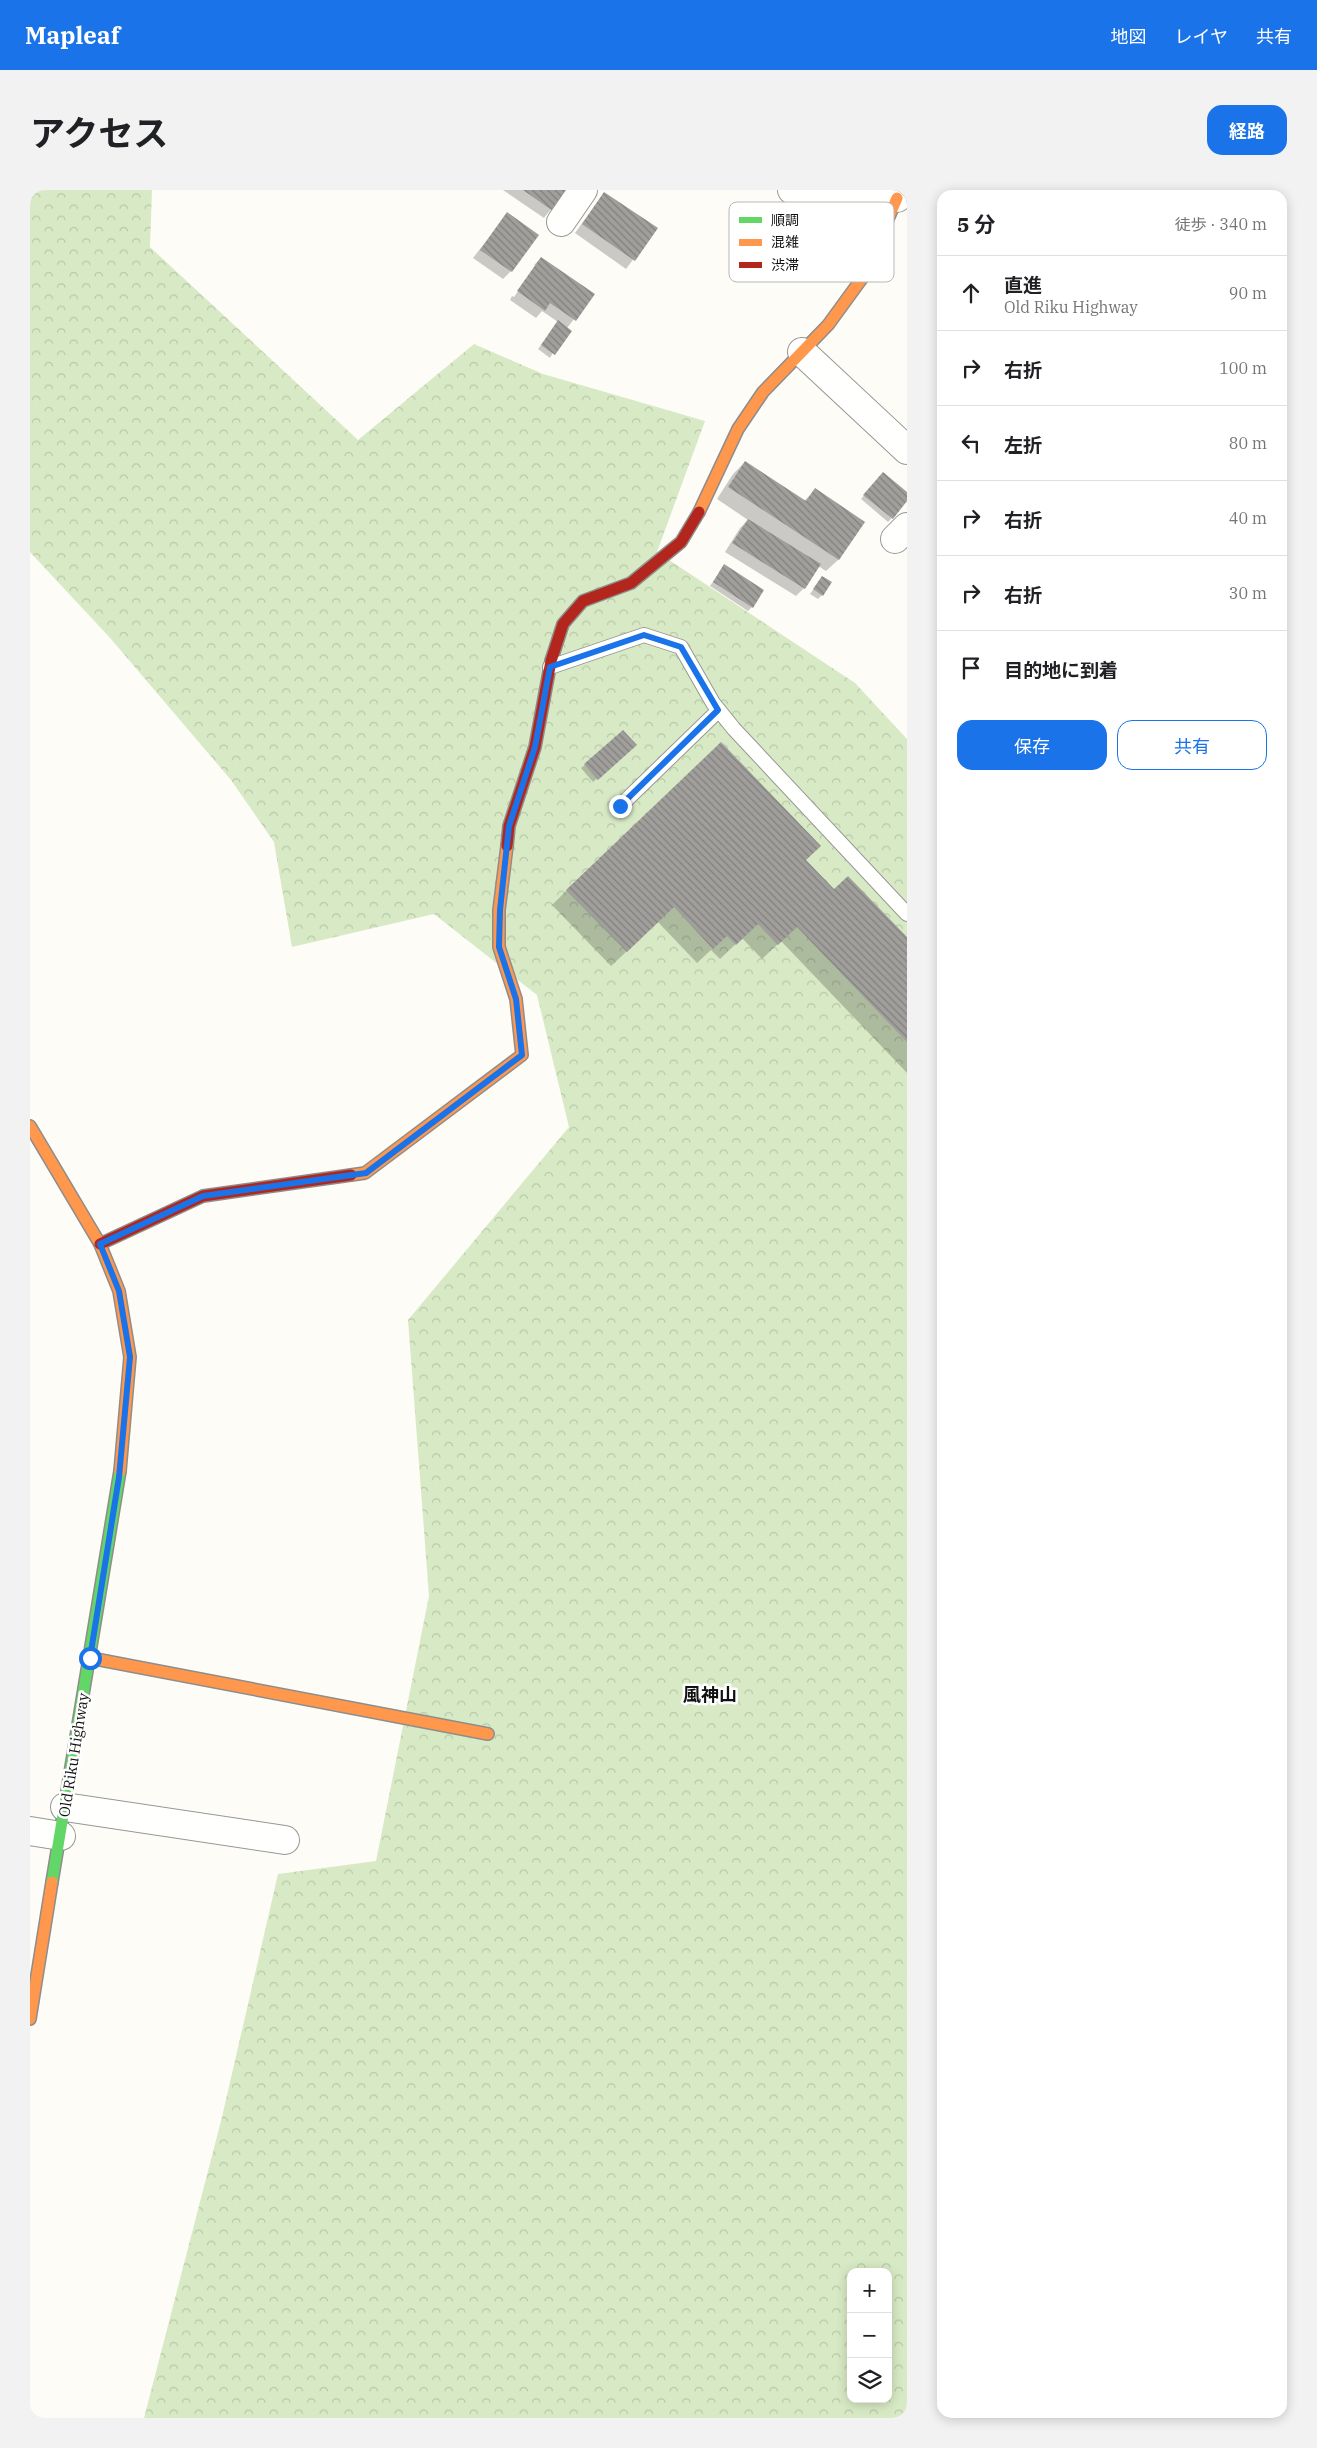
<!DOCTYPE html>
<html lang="ja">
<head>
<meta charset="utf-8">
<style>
	:root { --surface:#fff; --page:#f2f2f2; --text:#202124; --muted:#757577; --line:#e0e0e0; --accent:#1a73e8 }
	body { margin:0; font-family:"IBM Plex Serif","Noto Sans JP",serif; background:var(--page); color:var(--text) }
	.controls { position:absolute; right:15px; bottom:15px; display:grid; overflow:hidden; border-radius:10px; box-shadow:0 2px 12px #0003 }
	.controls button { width:45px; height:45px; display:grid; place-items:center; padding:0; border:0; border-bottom:1px solid var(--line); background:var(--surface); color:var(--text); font:25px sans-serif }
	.stop { position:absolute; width:15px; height:15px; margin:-11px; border:4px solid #1a73e8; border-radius:50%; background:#fff }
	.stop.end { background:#1a73e8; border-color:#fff; box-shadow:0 1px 5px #0008 }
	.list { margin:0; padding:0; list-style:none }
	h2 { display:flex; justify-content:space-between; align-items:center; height:65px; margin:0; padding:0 20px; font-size:21px }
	h2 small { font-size:16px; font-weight:400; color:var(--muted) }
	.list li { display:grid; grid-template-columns:32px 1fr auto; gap:15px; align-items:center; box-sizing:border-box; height:75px; padding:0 20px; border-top:1px solid var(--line) }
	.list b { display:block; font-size:19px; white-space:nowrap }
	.list p { margin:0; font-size:16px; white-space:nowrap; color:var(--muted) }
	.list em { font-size:16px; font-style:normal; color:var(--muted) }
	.actions { display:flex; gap:10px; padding:15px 20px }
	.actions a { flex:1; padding:11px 0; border:1px solid var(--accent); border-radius:15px; text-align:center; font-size:18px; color:var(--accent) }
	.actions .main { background:var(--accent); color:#fff }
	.icon { flex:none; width:28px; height:28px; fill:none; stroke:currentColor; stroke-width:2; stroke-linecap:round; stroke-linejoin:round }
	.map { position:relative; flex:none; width:877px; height:2228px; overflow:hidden; border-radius:15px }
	header { display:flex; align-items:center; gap:30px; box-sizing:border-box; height:70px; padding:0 25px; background:var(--accent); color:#fff }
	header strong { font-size:24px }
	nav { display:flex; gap:28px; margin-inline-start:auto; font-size:18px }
	.intro { display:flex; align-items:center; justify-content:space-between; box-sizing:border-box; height:120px; padding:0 30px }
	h1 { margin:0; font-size:35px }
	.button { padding:12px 22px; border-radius:15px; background:var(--accent); color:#fff; font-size:18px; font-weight:700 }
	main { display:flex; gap:30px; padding:0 30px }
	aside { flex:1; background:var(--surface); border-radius:15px; box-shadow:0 2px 12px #0003 }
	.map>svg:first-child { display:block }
	.forest { fill:url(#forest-crowns); fill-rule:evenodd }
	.shadow { fill:#0003 }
	.building { fill:url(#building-back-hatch) }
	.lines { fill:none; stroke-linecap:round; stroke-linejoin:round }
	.lane-casing { stroke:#979795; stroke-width:16 }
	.street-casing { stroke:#979795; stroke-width:30 }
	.fast-casing { stroke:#8e8d8b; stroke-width:14 }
	.slow-casing { stroke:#8e8d8b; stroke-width:14 }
	.jam-casing { stroke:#8e8d8b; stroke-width:14 }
	.lane { stroke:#fffffe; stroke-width:14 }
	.street { stroke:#fffffe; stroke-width:28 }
	.fast { stroke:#63d668; stroke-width:11 }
	.slow { stroke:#ff974d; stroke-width:11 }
	.jam { stroke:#b3261e; stroke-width:11 }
	.route { stroke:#1a73e8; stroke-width:6 }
	.labels { text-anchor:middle; stroke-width:5; stroke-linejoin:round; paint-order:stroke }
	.street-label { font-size:15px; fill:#111; stroke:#fff }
	.quarter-label { font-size:18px; font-weight:bold; fill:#111; stroke:#fff }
	.key { fill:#fff; stroke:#b8b8b8; stroke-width:1 }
	.key-label { font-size:14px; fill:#111 }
</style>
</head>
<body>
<header>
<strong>Mapleaf</strong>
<nav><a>地図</a><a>レイヤ</a><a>共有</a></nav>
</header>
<div class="intro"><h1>アクセス</h1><a class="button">経路</a></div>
<main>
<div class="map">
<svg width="877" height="2228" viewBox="0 0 877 2228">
	<defs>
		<pattern id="forest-crowns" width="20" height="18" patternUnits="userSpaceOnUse" patternTransform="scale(1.25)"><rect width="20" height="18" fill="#d8eac5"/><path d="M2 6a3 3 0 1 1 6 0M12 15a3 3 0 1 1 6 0" fill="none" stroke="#b8c8a8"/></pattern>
		<pattern id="building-back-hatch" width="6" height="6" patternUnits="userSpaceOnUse" patternTransform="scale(1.25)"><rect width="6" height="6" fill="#a19f9c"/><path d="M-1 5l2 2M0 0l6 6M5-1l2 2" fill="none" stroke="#82807e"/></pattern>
	</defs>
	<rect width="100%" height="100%" fill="#fdfcf7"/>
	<path class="forest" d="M0,0H122L120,57L328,250L444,154L513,184L675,231L627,362L825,493L877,549V2228H114L192,1927L248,1684L346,1671L399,1406L378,1130L539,937L507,805L404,724L262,757L244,652L201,590L81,449L0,362ZM821,2082H858V2209H821Z"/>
	<path class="shadow" d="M473,0H536L514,28Z
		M574,3L626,39L596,79L545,43Z
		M477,24L481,81L473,89L443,68Z
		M511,68L563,105L537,138L520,168L508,159L528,132L512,121L506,128L480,110L482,106L484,107L506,75H504Z
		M715,272L774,311L785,300L834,332L808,370L796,381L788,376L774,398L766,406L695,362L710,338L718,330L687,309L703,284Z
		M849,287L862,328L858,332L831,309Z
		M694,376L722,417L718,421L680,396Z
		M792,387V405L788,409L780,404Z
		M601,559L563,592L551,578L555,575Z
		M775,671L804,701L877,749V883L751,751L732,769L712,748L690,769L681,760L667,773L628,732L581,776L522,715L537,700Z"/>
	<path class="building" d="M493,0H538L523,21Z
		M574,2L628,38L605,71L552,34Z
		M477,22L509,45L482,82L450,60Z
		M511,67L565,104L546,131L520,113L515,121L487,101Z
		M528,130L542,141L525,165L511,155Z
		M715,271L776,311L785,298L835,332L809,370L698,297Z
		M853,282L877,302V311L863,329L833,305Z
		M718,329L791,374L775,399L702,353Z
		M694,374L734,400L723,418L683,392Z
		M792,386L802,392L793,406L783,399Z
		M593,540L607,555L568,590L554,574Z
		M691,552L791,656L776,670L804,699L818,686L877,747V852L767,737L748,755L728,734L706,755L697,746L683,759L644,717L597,762L536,700Z"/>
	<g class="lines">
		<g class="lane-casing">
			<path id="lane" d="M520,477L614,445L651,457L683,513L704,539L877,724
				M590,616L689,520"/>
		</g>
		<g class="street-casing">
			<path id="street" d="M762,0L789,7L867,8L877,1
				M531,32L553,0
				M772,162L877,260
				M865,349L877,337
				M35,1617L255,1650
				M0,1641L31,1646"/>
		</g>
		<g class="fast-casing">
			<path id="fast" d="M22,1692L90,1281"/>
		</g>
		<g class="slow-casing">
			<path id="slow" d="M669,322L708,239L733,202L798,135L833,87L867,8
				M0,936L70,1054L89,1101L100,1167L90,1281
				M321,985L335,983L492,865L486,809L469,757V720L477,656
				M60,1468L458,1544
				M0,1829L22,1692"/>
		</g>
		<g class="jam-casing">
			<path id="jam" d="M477,656L479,636L505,557L521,471L533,434L553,411L601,393L651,352L669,322
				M70,1054L173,1006L321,985"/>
		</g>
		<use href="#lane" class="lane"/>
		<use href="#street" class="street"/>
		<use href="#fast" class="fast"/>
		<use href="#slow" class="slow"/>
		<use href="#jam" class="jam"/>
	</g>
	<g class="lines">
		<path class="route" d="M60,1468L89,1287L100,1167L89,1101L70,1054L173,1006L336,983L492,865L486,809L469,757L470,720L479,636L505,557L520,477L614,445L651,457L688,520L590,616"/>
	</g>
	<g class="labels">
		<g class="street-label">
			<text transform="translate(44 1565) rotate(-81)" y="5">Old Riku Highway</text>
		</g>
		<g class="quarter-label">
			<text x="680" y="1511">風神山</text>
		</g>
	</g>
	<rect x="699" y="12" width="165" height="80" rx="8" class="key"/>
	<rect x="709" y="27" width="23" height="6" fill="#63d668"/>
	<rect x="709" y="49" width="23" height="7" fill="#ff974d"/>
	<rect x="709" y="72" width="23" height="6" fill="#b3261e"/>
	<g class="key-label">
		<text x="741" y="35">順調</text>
		<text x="741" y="57">混雑</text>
		<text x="741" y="80">渋滞</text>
	</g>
</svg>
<div class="controls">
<button>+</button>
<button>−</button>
<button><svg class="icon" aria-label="layers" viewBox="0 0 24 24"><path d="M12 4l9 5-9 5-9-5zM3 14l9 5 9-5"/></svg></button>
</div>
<div class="stop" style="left:60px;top:1468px"></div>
<div class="stop end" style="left:590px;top:616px"></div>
</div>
<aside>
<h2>5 分<small>徒歩 · 340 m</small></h2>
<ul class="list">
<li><svg class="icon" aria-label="ahead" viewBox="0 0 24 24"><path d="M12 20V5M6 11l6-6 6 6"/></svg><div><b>直進</b><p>Old Riku Highway</p></div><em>90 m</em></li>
<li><svg class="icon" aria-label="right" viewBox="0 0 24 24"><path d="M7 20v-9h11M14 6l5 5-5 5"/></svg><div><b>右折</b></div><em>100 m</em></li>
<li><svg class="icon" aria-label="left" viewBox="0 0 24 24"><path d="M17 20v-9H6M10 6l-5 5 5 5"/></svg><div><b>左折</b></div><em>80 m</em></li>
<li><svg class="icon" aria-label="right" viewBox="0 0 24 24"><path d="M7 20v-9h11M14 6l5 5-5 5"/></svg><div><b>右折</b></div><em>40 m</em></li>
<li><svg class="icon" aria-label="right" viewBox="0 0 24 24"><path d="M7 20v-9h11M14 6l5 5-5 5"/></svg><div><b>右折</b></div><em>30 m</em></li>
<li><svg class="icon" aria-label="arrive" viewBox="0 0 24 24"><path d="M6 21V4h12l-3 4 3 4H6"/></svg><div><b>目的地に到着</b></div></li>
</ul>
<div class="actions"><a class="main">保存</a><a>共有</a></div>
</aside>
</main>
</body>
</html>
